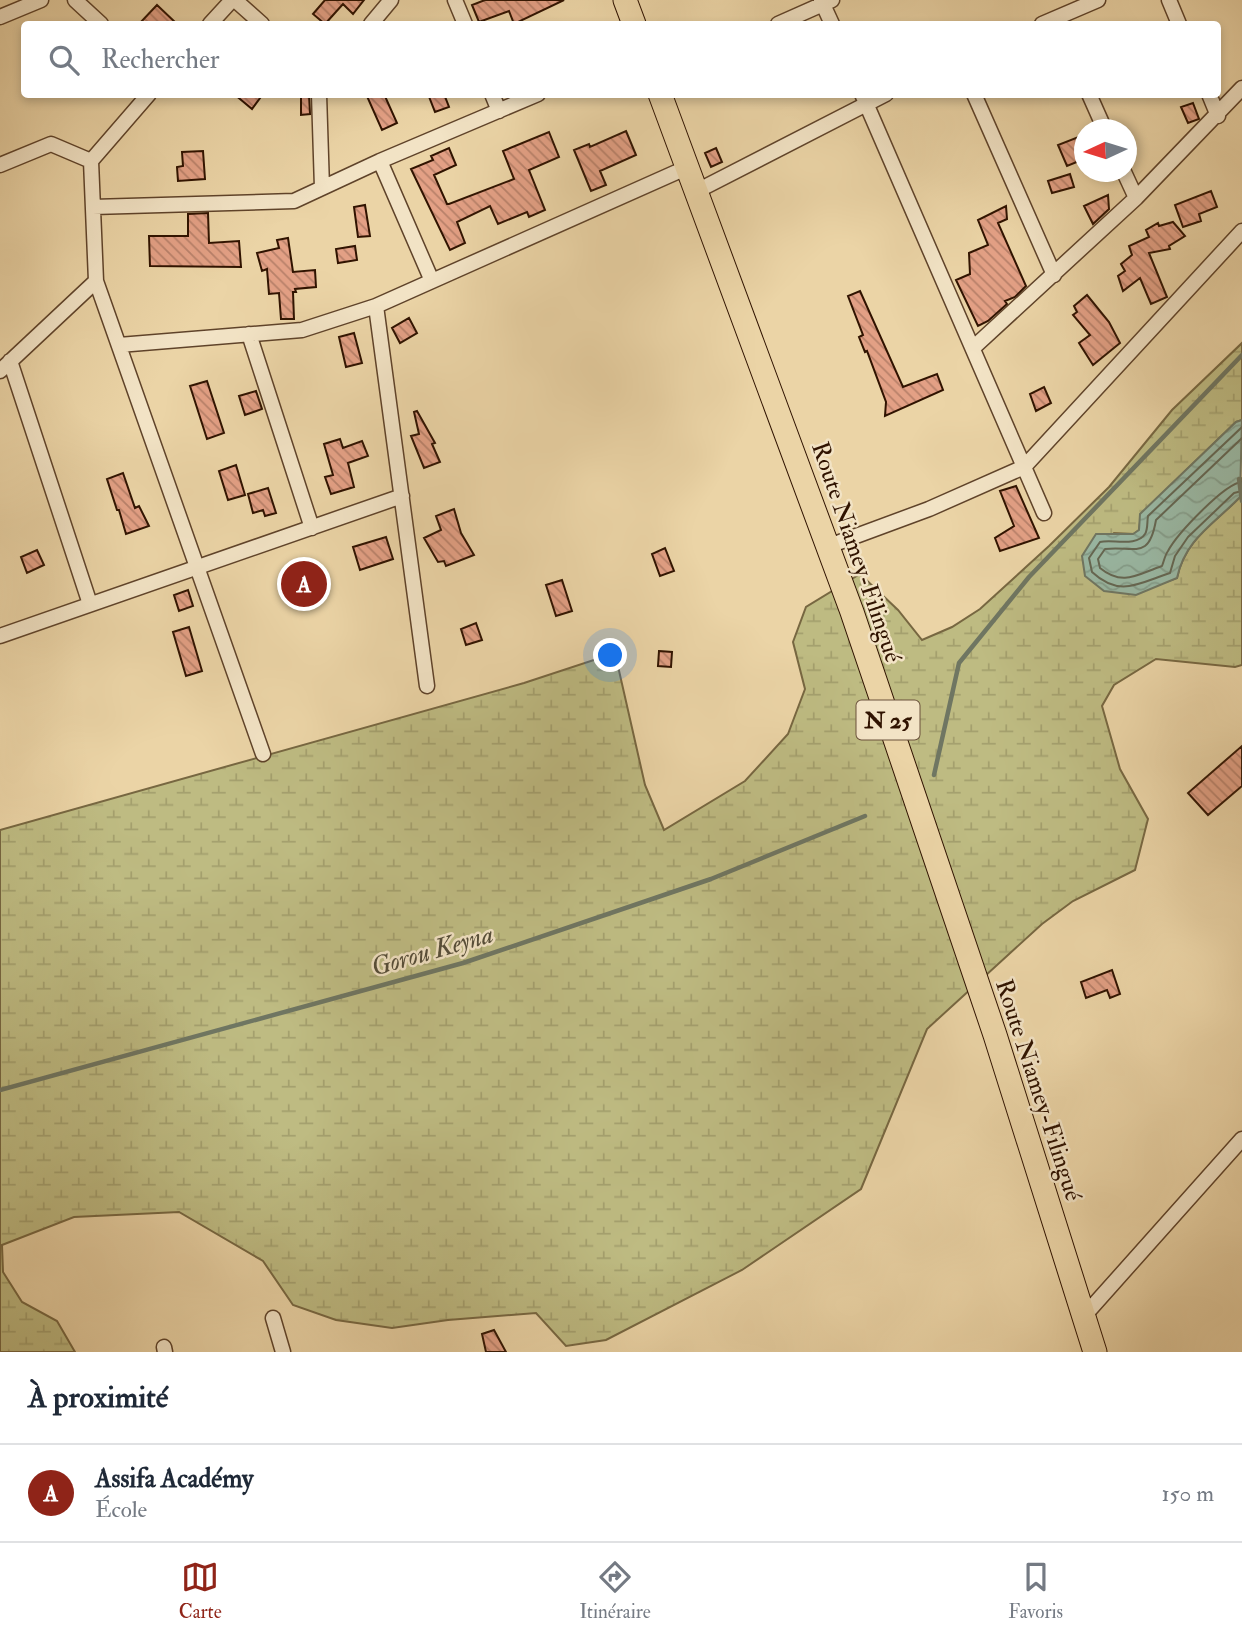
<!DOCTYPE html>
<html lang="fr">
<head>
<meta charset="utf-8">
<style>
	:root { --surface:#fff; --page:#f6f6f7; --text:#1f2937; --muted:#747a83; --line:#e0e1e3; --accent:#8f2418 }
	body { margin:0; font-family:"IM FELL Double Pica",serif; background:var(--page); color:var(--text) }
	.compass { position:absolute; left:1074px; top:119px; width:63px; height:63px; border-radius:50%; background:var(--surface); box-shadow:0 4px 10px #0003; rotate:266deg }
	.you { position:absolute; left:611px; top:656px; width:24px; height:24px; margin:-18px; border:5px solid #fff; border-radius:50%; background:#1a73e8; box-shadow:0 0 0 10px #1a73e833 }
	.badge { display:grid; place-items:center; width:46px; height:46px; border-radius:50%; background:var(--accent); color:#fff; font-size:23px; font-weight:700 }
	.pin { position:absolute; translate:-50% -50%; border:4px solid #fff; box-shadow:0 2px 7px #0006 }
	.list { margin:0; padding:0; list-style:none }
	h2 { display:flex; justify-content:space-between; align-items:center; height:91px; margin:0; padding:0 28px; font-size:30px }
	h2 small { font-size:23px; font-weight:400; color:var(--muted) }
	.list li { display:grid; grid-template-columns:46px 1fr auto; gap:21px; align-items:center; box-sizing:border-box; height:98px; padding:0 28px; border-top:2px solid var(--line) }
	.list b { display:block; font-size:26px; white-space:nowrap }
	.list p { margin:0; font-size:23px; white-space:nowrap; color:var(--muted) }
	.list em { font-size:23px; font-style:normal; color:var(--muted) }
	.icon { flex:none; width:38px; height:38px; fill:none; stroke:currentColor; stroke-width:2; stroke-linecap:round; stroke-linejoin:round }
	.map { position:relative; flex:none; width:1242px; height:1352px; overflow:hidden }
	.search { position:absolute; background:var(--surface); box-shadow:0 4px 10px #0003; left:21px; right:21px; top:21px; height:77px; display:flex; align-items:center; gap:18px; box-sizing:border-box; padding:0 24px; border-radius:7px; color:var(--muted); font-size:26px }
	.sheet { height:189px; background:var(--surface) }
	nav { display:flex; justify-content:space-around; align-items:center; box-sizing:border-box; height:98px; border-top:2px solid var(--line); background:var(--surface); font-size:19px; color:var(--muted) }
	nav a { display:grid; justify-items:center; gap:4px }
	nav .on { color:var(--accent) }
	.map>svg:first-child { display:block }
	.wetland { fill:url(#wetland-marsh); stroke:#776741; stroke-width:2 }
	.water { fill:url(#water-waves); stroke:#6f7662; stroke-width:2 }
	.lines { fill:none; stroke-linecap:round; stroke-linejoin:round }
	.shore { stroke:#646652; stroke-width:2 }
	.stream { stroke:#6f7662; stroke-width:4.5 }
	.building { fill:url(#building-back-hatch); stroke:#301300; stroke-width:2 }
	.minor-casing { stroke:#5f432a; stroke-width:17 }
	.primary-casing { stroke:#301300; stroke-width:25 }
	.minor { stroke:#f2e3c5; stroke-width:14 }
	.primary { stroke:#ebd4a6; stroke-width:23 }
	.labels { text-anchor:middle; stroke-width:5; stroke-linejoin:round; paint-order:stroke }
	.shield { fill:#f2e3c5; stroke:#6a513b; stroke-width:2 }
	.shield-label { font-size:23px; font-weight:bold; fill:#301300 }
	.street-label { font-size:24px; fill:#301300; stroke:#f2e3c5 }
	.water-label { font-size:26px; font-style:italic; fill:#554d39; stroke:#f2e3c5 }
</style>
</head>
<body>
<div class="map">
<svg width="1242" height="1352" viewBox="0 0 1242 1352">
	<defs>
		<pattern id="wetland-marsh" width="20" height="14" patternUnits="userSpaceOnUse" patternTransform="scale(1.75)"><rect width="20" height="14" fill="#bebb82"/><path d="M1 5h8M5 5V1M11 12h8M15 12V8" fill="none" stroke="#a4a06e"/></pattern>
		<pattern id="water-waves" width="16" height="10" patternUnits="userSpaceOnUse" patternTransform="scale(1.75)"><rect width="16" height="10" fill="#99b8a4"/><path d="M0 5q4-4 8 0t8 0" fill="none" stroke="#849d8b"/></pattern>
		<pattern id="building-back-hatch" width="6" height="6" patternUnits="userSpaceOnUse" patternTransform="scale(1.75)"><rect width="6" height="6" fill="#e3a085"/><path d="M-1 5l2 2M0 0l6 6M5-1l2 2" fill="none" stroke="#b8816a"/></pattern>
	</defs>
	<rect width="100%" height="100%" fill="#ebd4a6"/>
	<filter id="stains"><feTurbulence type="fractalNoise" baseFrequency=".00286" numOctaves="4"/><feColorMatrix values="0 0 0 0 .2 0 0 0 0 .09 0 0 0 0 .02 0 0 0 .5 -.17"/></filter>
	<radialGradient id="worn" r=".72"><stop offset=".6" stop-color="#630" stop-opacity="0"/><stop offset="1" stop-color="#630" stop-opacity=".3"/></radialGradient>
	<path class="wetland" d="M1242,343V420L1236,422L1141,514L1139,530L1134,534L1115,533L1160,584L1177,578C1185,539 1214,524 1240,497L1239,479L1242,478V665L1235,667L1156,659L1114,685L1102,706L1120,769L1148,819L1135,870L1073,901L1042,924L927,1029L861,1189L742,1270L606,1340L566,1346L536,1313L448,1320L392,1328L336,1320L293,1305L263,1261L179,1212L74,1217L2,1245L3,1272L22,1302L57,1321L75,1352H0V830L524,683L615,653L645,785L664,830L745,781L788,734L805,689L793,642L806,607L860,574L898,610L922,640L952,627L980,609L1049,546L1109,487L1172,410Z"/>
	<path class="water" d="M1242,420L1240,497C1214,524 1185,539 1177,578L1136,595L1104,591L1085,576L1082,556L1096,534H1133L1139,530L1140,514L1236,422Z"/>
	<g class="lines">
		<path class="shore" d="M1242,427L1148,516C1147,521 1148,530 1145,534C1137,547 1112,539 1100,542L1089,558L1092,572C1120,598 1139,583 1170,573L1175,556L1188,537L1234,493L1242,491
			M1242,438L1156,520C1149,560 1136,546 1105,549L1098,559L1100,568C1123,587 1138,574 1162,566C1164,561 1165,555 1168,551C1177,534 1225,483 1242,482"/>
		<path class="stream" d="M1239,479L1242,501
			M934,775L959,663L1029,577L1242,355
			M0,1090L463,963L711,879L865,816"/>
	</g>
	<path class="building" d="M325,0H364L353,14L343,4L325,24L313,14Z
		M485,0H564L514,24L509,11L479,22L472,5Z
		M157,5L177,24H139Z
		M234,94H263L252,109Z
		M301,94H309L310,114L301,115Z
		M366,94H384L397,123L382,130Z
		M428,94H444L449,107L435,112Z
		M1193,103L1199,119L1188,123L1181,107Z
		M626,131L636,155L600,171L606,185L591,191L574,150L589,144L590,147Z
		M549,132L559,157L529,170L545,210L529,217L527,212L498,224L490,206L457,222L465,243L450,250L411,169L433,160L431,156L449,148L456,165L434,175L447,204H449L514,179L503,151Z
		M1081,136L1084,145V159L1067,166L1058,145Z
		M716,148L722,162L711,167L705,153Z
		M203,151L205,179L178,181L177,167L183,166L182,152Z
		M1070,174L1074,187L1052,193L1048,181Z
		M1211,191L1217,207L1199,214L1201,221L1183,227L1175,205Z
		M1108,195L1109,209L1093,224L1084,206Z
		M365,205L370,236L358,237L354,207Z
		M1006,206L1007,219L998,223L1026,286L1015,297L1005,301L1007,304L988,321L978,326L956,280L970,274L969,253L988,245L978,220Z
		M208,213L209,243L239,241L241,267L150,266L149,236H188V214Z
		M1173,222L1185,236L1169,246L1170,249L1149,253L1167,297L1151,304L1140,278L1123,291L1118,276L1125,271L1121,264L1132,255L1129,246L1149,237L1146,230L1158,223L1159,226Z
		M288,238L293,272L315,270L316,287L295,289L296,292H293L294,319H281L279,293L269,294L267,269L262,271L257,253L279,248L277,240Z
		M355,246L357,260L338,263L336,249Z
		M860,291L903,387L937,374L943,390L885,416L886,402L867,351L865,352L859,337L863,335L848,296Z
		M1087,295L1109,322L1120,343L1093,365L1079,343L1090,335L1073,315L1077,312L1074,306Z
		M409,318L417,333L400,343L392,328Z
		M354,333L362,363L346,367L339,337Z
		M207,381L224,433L207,439L190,386Z
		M1044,387L1051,403L1036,411L1030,394Z
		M256,391L262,409L245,415L239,396Z
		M417,411L435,443L432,444L440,462L424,468L411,436L419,434L414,412Z
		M340,439L343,448L362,441L368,456L348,463L354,487L331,494L325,477L333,475L324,444Z
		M236,465L245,495L228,500L219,471Z
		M123,473L135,508L139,506L149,526L126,534L119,510H117L107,479Z
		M1016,486L1039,538L1000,551L995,538L1014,526L1000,491Z
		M268,488L276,513L265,516L263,510L253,513L248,494Z
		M454,509L461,533L474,555L446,566L444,561L438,562L424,538L441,530L436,516Z
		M386,537L393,559L360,570L353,547Z
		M665,548L674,571L660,576L652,554Z
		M37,550L44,565L27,573L21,557Z
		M562,580L572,611L556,616L546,585Z
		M188,590L193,606L179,611L174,595Z
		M476,623L482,640L466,645L461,629Z
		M189,627L202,671L186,676L173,632Z
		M659,651L672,652L671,667L658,666Z
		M1242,746V786L1208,815L1188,793Z
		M1112,970L1120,994L1110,998L1107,990L1086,998L1081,982Z
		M494,1330L506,1352H486L482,1334Z"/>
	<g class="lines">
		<g class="minor-casing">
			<path id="minor" d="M75,0L101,24
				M235,0L262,24
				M455,0L465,24
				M821,0L832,24
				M1169,0L1179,24
				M0,17L41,0
				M210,24L232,0
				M371,24L391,0
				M778,24L832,0
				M1042,24L1098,0
				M319,94L322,188
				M492,94L499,111
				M862,94L1044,513
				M974,94L1054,275
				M1089,94L1105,130
				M1209,94L1218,116
				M380,161L432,281
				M0,165L51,144L91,161
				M1124,172L1136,198
				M697,191L886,94
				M93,207L294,201L380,161L538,94
				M96,281L263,754
				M376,306L427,686
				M249,334L312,528
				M119,345L302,330L376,306L688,167
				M973,348L1136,198L1242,88
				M10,361L90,604
				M0,371L96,281L91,161L149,94
				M829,546L929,509L1024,467L1242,231
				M0,636L402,496
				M1084,1316L1242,1139
				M273,1318L283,1352
				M164,1347L165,1352"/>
		</g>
		<g class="primary-casing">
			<path id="primary" d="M625,0L634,24
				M660,94L852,612L995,1035L1095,1352"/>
		</g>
		<use href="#minor" class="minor"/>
		<use href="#primary" class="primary"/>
	</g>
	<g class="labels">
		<rect class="shield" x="856.5" y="700.5" width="63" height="39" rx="5"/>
		<g class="shield-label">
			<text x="888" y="728">N 25</text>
		</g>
		<g class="street-label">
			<text transform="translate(857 552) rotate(71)" y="8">Route Niamey-Filingué</text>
			<text transform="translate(1039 1090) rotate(72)" y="8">Route Niamey-Filingué</text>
		</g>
		<g class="water-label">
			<text transform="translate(432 950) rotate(-16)" y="9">Gorou Keyna</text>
		</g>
	</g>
	<rect width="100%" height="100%" filter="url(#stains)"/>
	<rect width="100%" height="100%" fill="url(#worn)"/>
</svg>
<svg class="compass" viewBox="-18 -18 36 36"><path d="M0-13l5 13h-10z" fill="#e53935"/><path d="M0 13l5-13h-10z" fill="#747a83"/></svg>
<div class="you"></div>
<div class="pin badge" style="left:304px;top:584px">A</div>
<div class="search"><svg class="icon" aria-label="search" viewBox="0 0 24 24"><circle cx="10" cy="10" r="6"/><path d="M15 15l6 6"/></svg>Rechercher</div>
</div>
<section class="sheet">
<h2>À proximité<small></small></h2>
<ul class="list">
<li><span class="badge">A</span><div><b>Assifa Académy</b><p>École</p></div><em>150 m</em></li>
</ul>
</section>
<nav>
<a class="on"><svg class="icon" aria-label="map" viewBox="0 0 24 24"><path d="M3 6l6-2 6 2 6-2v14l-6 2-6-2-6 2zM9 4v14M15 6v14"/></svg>Carte</a>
<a><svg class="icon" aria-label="directions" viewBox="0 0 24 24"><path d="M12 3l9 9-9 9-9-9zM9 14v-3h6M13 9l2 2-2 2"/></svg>Itinéraire</a>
<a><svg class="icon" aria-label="saved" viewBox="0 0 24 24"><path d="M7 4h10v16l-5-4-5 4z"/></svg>Favoris</a>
</nav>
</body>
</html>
